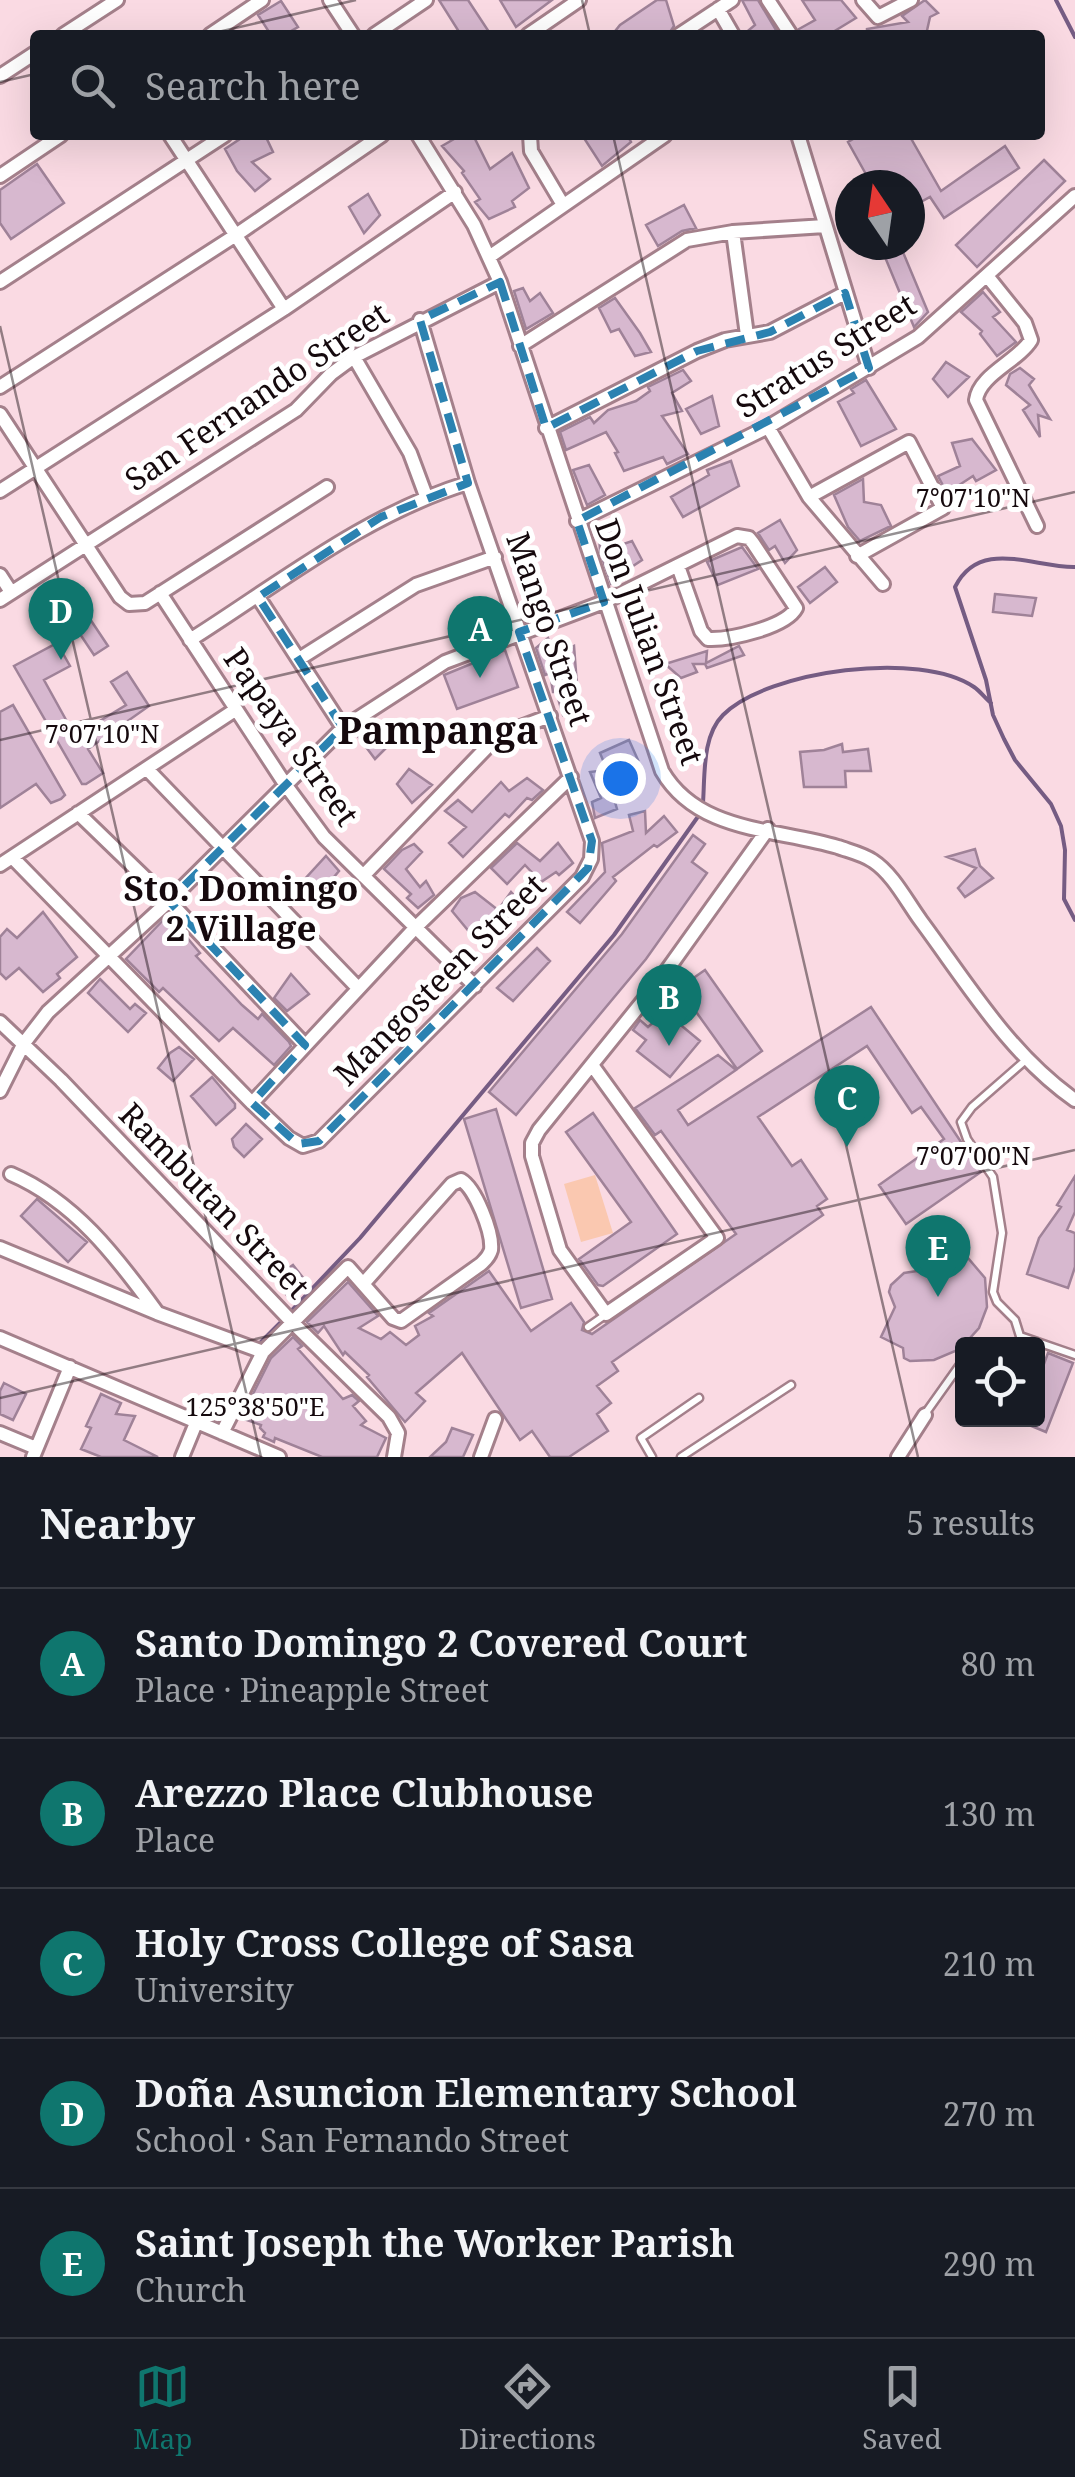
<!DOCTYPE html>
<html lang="en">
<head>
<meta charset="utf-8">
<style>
	:root { --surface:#171b24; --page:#20242c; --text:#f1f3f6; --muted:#9ea1a6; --line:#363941; --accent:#0f766e }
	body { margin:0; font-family:"Noto Serif",serif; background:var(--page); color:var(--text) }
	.controls { position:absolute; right:30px; bottom:30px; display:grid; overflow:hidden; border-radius:10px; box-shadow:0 10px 40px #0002 }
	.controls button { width:90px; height:90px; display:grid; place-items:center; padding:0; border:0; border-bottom:2px solid var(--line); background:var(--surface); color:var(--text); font:50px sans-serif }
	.compass { position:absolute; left:835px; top:170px; width:90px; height:90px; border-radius:50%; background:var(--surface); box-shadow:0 10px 40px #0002; rotate:347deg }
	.you { position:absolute; left:620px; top:778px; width:35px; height:35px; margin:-25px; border:8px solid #fff; border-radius:50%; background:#1a73e8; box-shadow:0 0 0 15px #1a73e833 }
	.badge { display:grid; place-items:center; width:65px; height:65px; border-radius:50%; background:var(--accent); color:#fff; font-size:32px; font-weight:700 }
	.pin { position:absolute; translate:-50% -82px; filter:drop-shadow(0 2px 5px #0008) }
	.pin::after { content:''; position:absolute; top:52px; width:35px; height:30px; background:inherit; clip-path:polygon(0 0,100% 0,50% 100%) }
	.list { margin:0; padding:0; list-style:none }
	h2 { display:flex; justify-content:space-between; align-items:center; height:130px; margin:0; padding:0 40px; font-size:42px }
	h2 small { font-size:32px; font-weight:400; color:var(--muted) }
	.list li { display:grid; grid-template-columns:65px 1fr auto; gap:30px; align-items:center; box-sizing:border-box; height:150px; padding:0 40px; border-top:2px solid var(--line) }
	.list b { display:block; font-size:38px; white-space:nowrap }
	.list p { margin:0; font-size:32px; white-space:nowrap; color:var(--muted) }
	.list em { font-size:32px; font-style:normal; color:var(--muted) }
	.icon { flex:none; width:55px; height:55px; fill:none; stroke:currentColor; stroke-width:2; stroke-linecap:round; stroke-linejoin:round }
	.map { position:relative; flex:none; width:1075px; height:1457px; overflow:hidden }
	.search { position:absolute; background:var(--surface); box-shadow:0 10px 40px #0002; left:30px; right:30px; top:30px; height:110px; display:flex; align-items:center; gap:25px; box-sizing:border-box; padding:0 35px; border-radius:10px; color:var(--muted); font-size:38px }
	.sheet { height:880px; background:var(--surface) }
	nav { display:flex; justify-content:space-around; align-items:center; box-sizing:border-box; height:140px; border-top:2px solid var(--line); background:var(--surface); font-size:28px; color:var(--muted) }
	nav a { display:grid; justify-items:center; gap:5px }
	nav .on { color:var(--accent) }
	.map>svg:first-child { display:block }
	.green { fill:#fac8b0 }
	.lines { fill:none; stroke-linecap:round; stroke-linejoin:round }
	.stream { stroke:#755c83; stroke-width:4 }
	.building { fill:#d7b8cf; stroke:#9f8298; stroke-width:2.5 }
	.lane-casing { stroke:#a4808b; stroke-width:11 }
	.street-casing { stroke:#a4808b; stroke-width:18 }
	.lane { stroke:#fff; stroke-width:6 }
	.street { stroke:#fff; stroke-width:12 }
	.marked { fill:none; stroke:#2b82b1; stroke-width:8; stroke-dasharray:20 12; stroke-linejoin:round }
	.ticks { fill:none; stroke:#15090d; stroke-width:2.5; stroke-opacity:0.45 }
	.labels { text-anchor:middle; stroke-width:10; stroke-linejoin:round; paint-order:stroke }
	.street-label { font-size:32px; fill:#15090d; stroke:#fff }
	.neighbourhood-label { font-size:35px; font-weight:bold; fill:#15090d; stroke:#fff }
	.quarter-label { font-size:38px; font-weight:bold; fill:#15090d; stroke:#fff }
	.ticks-label { font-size:25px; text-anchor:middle; fill:#15090d; stroke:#fff; stroke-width:10; stroke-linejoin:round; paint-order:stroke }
</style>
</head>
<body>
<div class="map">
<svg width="1075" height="1457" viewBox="0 0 1075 1457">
	<rect width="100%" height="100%" fill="#fadae3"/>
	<path class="green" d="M595,1175L613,1233L581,1242L564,1184Z"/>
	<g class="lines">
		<path class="stream" d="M1056,0L1075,37
			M1075,567C1034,568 980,537 955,587L986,680L993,715L1004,739L1015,760L1051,804L1061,826L1065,850L1064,899L1075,920
			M703,803C705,775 702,736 723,715C768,670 921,650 974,687C980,691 985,698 991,703
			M292,1310L360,1238L614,935L697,818
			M259,1344L282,1321"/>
	</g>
	<path class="building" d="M439,0H468L491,35H461Z
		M500,0H552L516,27Z
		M657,0H666L674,26L668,35H612L620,25Z
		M742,0H758L779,35H743L755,25Z
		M802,0H841L856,18L828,35H801L799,29L815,20Z
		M925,0L938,13L930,17L926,35H867V29L908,22L902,16Z
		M281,1L298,27L284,35H271L258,15Z
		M246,135H265L273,152L252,162L270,179L255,191L237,171L225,149Z
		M461,135H473L490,169L512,153L529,188L512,201L515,207L489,219L475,202L480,199L462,173L464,171L442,146Z
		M582,135H627L631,142L602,166Z
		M860,135H909L941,191L1005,146L1019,168L944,218L930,197L910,208V185H872L848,142Z
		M1044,160L1065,181L977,267L956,245Z
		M37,164L64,203L11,239L0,223V190Z
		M368,194L380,215L364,233L349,207Z
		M684,205L696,228L682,231L658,246L646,225Z
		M880,245H900L928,312L914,327Z
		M523,288L530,301L540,293L553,313L526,329L514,291Z
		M983,292L1000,312L993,317L1016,342L997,356L980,334L982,331L961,312Z
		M615,298L640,333L651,352L635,356L619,329L611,332L599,308Z
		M946,362L969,377L948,397L933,379Z
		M1020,368L1034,379L1029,385L1050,419L1038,415L1040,437L1023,410L1030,405L1006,385L1010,374Z
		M683,370L691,381L672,393L682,411L662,416L688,454L667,464L663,457L624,471L615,453L618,452L606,432L566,450L560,432L590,417L594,423L608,410L636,401L650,391L648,387Z
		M866,380L896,429L861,446L838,402L854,393L851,389Z
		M712,396L719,426L701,434L686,409Z
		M972,439L996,470L976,481L973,476L947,493L938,476L960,466L952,443Z
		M731,461L739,486L683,517L671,497L709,475L707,470Z
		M589,465L605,495L587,505L573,470Z
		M863,479L864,502L881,505L891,526L860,541L848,527L834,495Z
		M780,520L797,550L785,563L775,546L769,550L758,533Z
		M613,530L618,546L632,541L642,560L627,570L629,578L611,584L600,552L599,531Z
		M742,547L758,569L718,585L707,562Z
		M825,567L837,582L810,603L798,587Z
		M70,589L108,646L94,655L56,598Z
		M995,594L1036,598L1032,616L993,612Z
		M548,638L555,655L574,646L577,685L573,686L579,708L563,715L556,692H553L550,673L545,675L536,648Z
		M57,643L70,666L44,680L75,736L126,705L111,682L127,672L149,706L88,749L103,773L86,784H82L14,666Z
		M739,646L744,655L707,668L705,664H693L697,672L681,678L665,664L707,651L706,663Z
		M505,650L518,687L457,709L444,675Z
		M13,705L65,795L61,799L51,803L36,784L0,808V712Z
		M388,720L398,736L375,759L357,735Z
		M629,740L638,760L625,763L634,778L610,785L617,809L595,818L592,802L601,798L590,772L607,770L600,753Z
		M842,744L843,752L868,749L871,771H845L846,787H804L800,752L824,750Z
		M409,769L432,785L412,803L397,784Z
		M527,778L543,790L532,800L527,798L509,817L505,814L463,857L449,843L466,827L445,811L458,800L472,812L501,782L509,791Z
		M645,811L646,833L664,816L677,832L657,847L654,845L613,877L616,881L580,923L567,912L605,872L602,843L633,831L629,815Z
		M693,835L705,844L692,862L707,873L646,959L516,1115L489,1092L622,934Z
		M517,843L540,861L558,843L573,863L559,875L556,872L541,882L525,865L507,884L491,868Z
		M414,844L422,852L406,869L420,887L426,881L434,895L418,908L407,898L411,894L384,869L402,850Z
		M975,849L980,866L993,878L965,897L958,888L976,868L947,857Z
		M326,856L339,871L317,897L303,881Z
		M475,892L498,910L511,892L521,903L506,918L513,925L481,946L452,911L461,898Z
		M43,912L77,957L57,974L60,978L43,992L19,968L6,979L0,973V937L7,929L17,938Z
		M168,915L200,953L196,956L242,1005L258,1019L262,1014L289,1042L291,1046L274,1065L233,1028L219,1041L163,988L159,992L126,959Z
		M537,948L550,961L513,1001L497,988Z
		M705,970L762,1051L737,1069L679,988Z
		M291,974L309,994L287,1011L274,998Z
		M100,979L130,1009L135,1004L146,1013L128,1032L88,993Z
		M871,1007L981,1172L906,1224L879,1185L944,1139L921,1107L912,1113L867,1046L758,1117L792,1166L801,1160L827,1199L817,1206L823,1215L612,1362L618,1371L597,1386L611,1403L597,1414L608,1431L569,1457H550L532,1431L520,1440L462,1353L416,1393L425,1401L405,1422L367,1377L369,1375L345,1352L343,1355L324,1326L318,1333L307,1322L348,1282L378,1316L359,1328L381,1339L390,1332L406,1345L419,1335L415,1326L433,1316L429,1313L489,1271L531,1331L571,1303L584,1322L582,1330L592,1334L736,1234L661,1131L655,1135L635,1108L718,1055L736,1070L678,1110L688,1125Z
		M665,1012L700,1041L670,1077L637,1051L646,1040L633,1030L640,1020L648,1027Z
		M179,1047L194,1059L173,1081L158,1068L170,1053Z
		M212,1077L235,1104V1108L216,1125L191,1096Z
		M496,1109L552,1299L521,1308L464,1119Z
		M593,1113L677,1234L603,1286L598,1285L579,1259L631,1222L566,1132Z
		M246,1124L262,1139L244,1157L234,1147L232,1139Z
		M1075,1176V1212L1067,1230L1075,1233V1267L1068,1288L1027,1274L1039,1238L1061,1207L1057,1205Z
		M37,1199L87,1242L68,1262L21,1216Z
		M951,1238L985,1278L987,1307L979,1328L960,1349L934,1360L910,1361L904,1358L903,1348L881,1337L895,1307L889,1292L891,1285L904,1273L917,1271L926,1275Z
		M293,1265L308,1284L289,1298L274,1278Z
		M293,1337L302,1346L298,1349L343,1399L352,1395L359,1401L353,1406L366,1421L361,1425L386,1438L377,1457H322L275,1438L274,1442L263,1437L265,1433L260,1428L261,1425L241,1418L271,1358Z
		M1048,1353L1073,1363L1046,1432L1017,1420H1038V1380Z
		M4,1383L26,1394L13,1420L0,1414V1391Z
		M101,1394L121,1403L116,1414L135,1416L124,1440L158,1457H101L81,1449L91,1428L86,1426Z
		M452,1428L473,1435L463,1457H430L446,1442Z"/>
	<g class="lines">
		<g class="lane-casing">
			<path id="lane" d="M588,1327L605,1315
				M1020,1336L1015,1320L997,1302L993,1292L1002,1233L993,1177L967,1139L961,1122L972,1107L1027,1059
				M1020,1336L1075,1355
				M925,1414L962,1362
				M652,1457L641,1438L699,1398
				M681,1457L791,1385"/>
		</g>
		<g class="street-casing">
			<path id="street" d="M330,0L353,35
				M768,0L791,35
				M863,0L878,17L911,0
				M718,9L733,35
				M63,35L117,0
				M210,35L262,0
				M374,35L426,0
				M528,35L579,0
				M679,35L732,0
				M0,76L35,53
				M170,135L284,309
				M418,135L474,225L500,282L662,771C698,833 775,828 838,847C849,851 863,854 873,861C893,874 907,902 921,921C967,983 1010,1055 1075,1100
				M530,135L531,151L563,205
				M798,135L869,368
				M0,176L61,135
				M733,232L747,335
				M489,257L665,135
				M988,277L1025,323L1031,340C1018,361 979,375 976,400L1037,526
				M0,282L225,135
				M520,346L687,240L733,232L825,226
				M354,357L410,453L426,496
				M0,387L236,235L382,135
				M0,414L120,597L129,604L145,603L327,487
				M768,427L809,497L883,584
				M546,428L697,351L725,340L770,332L845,293
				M0,491L284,309L455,192
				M809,497L909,442L943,508L857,556
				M577,521L768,427L918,337L1075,196
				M0,575L11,592
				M160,593L285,784L324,837L475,986
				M258,597L343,728
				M0,600L296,410L331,374L354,357L500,282
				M190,640C280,583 366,514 468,483
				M299,659L416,585L495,557
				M147,769L358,988
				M78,813L169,901L305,1045
				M12,857L252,1103L289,1138L303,1146L319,1141L582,877L591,859L592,841L468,483L420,320
				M0,865L235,710
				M363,876L491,743L510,731L550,716
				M0,1022L61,1080L292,1322L389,1417L398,1433L394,1457
				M592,1065L717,1238L606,1314L560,1250L532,1156V1143L539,1130L660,980L768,829
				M0,1091L24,1043L48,1012L169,901L343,728L445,662L604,602L737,536L749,538L753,543L796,608C786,627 730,640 708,639L701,631L678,566
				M252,1103L415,928L571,777
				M11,1174C74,1201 116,1256 156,1311
				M0,1248L157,1313L263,1352
				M0,1338L279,1457
				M0,1433L36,1448
				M222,1433L263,1352L348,1267L393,1318L401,1321L481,1264C486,1259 489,1257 491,1250C493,1232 475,1188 461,1180L452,1184L363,1284
				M33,1457L70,1367
				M182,1457L196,1423
				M481,1457L495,1419
				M898,1457L925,1415"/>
		</g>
		<use href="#lane" class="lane"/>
		<use href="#street" class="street"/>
	</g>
	<path class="marked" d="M500,282L546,428L697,351L770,332L845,293L869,368L577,521L604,602L519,632L592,841L588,868L319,1141L298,1144L252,1103L305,1045L169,901L343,728L258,597L381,517L468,483L420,320Z"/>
	<path class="ticks" d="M582,0L590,35M205,35L356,0M0,82L35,74M613,135L918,1457M0,326L261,1457M0,740L1075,492M0,1398L1075,1150"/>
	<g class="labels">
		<g class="street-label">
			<text transform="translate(826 356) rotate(-32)" y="11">Stratus Street</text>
			<text transform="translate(257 397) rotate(-34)" y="11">San Fernando Street</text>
			<text transform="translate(549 629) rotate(71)" y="11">Mango Street</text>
			<text transform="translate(649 642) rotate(70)" y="11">Don Julian Street</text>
			<text transform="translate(291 737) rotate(55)" y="11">Papaya Street</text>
			<text transform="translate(440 980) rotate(-45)" y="11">Mangosteen Street</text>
			<text transform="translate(214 1201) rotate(46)" y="11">Rambutan Street</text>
		</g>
		<g class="neighbourhood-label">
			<text x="241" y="901">Sto. Domingo<tspan x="241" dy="40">2 Village</tspan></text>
		</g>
		<g class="quarter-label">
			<text x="438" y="744">Pampanga</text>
		</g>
	</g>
	<g class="ticks-label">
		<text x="973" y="507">7°07'10"N</text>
		<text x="102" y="743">7°07'10"N</text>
		<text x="973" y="1165">7°07'00"N</text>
		<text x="255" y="1416">125°38'50"E</text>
	</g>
</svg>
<div class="controls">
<button><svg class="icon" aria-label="locate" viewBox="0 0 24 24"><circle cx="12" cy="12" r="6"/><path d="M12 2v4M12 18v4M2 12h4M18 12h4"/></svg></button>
</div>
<svg class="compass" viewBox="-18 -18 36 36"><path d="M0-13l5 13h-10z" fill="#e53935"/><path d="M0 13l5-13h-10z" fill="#9ea1a6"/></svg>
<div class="you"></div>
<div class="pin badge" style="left:480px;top:678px">A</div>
<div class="pin badge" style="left:669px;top:1046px">B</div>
<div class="pin badge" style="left:847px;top:1147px">C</div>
<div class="pin badge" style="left:61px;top:660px">D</div>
<div class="pin badge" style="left:938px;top:1297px">E</div>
<div class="search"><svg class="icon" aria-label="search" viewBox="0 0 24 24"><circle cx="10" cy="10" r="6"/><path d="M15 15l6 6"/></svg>Search here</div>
</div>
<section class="sheet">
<h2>Nearby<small>5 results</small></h2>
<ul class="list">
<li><span class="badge">A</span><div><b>Santo Domingo 2 Covered Court</b><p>Place · Pineapple Street</p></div><em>80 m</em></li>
<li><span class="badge">B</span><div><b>Arezzo Place Clubhouse</b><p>Place</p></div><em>130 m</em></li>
<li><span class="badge">C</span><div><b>Holy Cross College of Sasa</b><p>University</p></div><em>210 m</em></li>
<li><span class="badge">D</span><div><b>Doña Asuncion Elementary School</b><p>School · San Fernando Street</p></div><em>270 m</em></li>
<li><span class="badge">E</span><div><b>Saint Joseph the Worker Parish</b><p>Church</p></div><em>290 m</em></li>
</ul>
</section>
<nav>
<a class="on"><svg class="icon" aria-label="map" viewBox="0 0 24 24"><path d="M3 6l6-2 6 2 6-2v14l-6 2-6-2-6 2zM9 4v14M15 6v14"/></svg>Map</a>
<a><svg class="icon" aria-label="directions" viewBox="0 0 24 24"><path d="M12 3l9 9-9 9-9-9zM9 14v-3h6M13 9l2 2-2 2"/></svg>Directions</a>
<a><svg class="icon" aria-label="saved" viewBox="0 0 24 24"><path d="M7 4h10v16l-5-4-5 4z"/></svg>Saved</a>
</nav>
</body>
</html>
